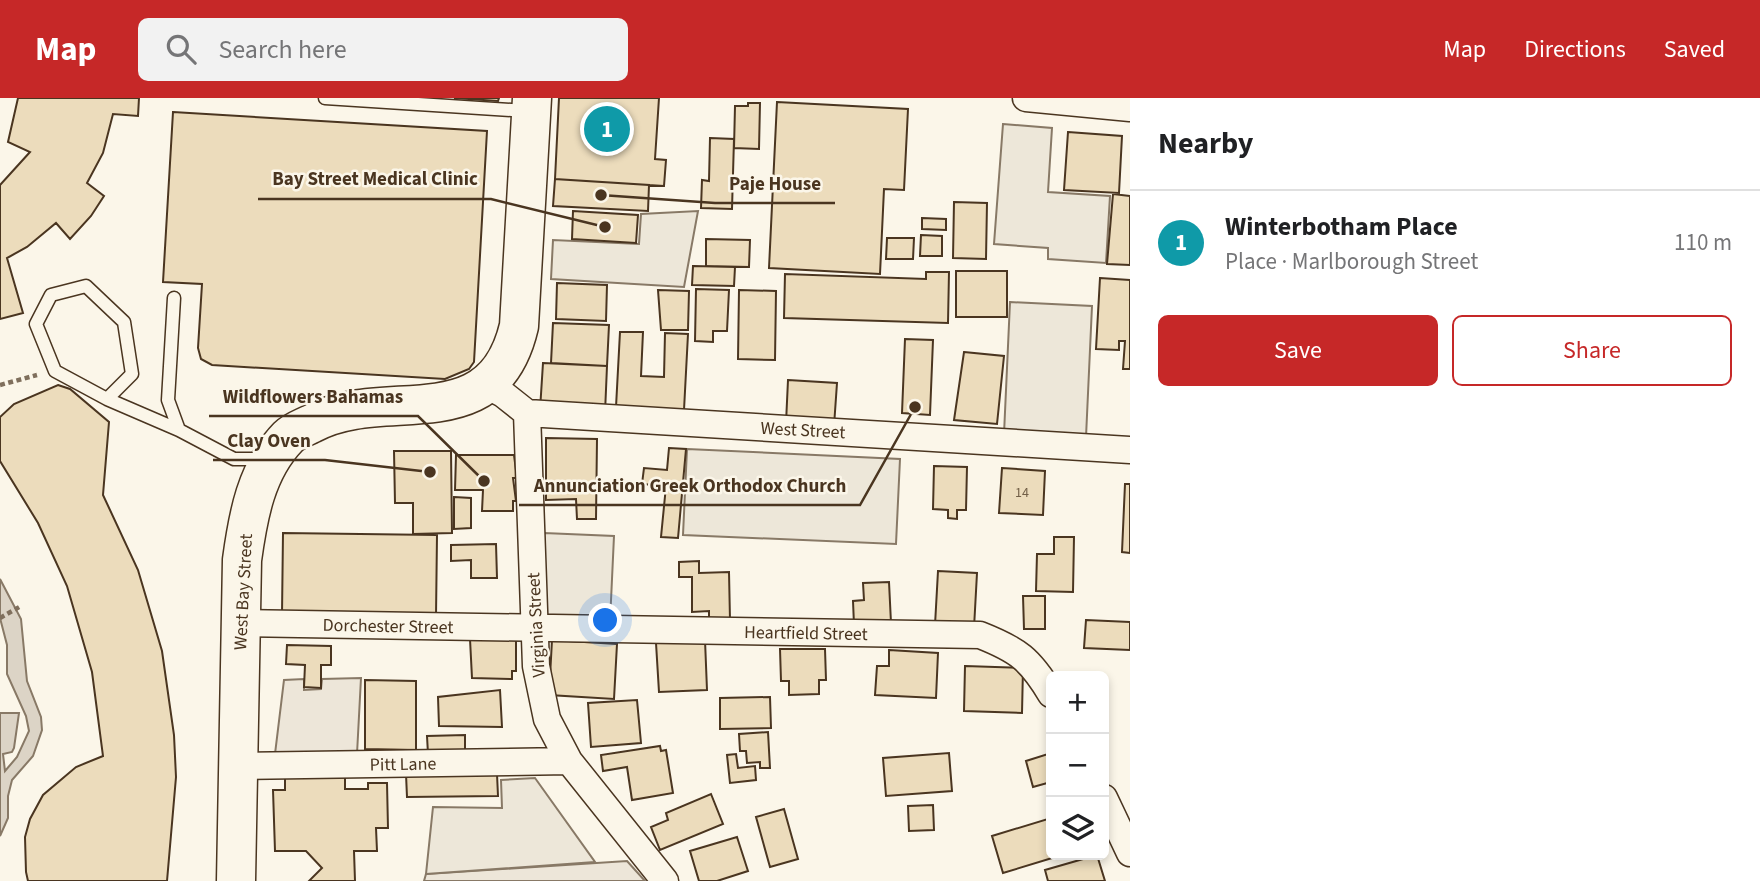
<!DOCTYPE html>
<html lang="en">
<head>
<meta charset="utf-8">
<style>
	:root { --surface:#fff; --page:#f2f2f2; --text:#202124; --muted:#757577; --line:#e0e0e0; --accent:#c62828 }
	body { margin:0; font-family:"Source Sans 3",sans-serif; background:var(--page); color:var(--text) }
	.controls { position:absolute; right:21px; bottom:21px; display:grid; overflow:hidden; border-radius:10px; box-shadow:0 4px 10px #0003 }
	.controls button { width:63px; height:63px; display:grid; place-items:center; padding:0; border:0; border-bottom:2px solid var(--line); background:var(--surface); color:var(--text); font:35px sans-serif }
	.you { position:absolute; left:606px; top:523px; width:24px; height:24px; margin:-18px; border:5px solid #fff; border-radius:50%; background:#1a73e8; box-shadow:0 0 0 10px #1a73e833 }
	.badge { display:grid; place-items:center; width:46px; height:46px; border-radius:50%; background:var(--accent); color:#fff; font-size:23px; font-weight:700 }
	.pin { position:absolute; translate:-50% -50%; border:4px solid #fff; box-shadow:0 2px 7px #0006 }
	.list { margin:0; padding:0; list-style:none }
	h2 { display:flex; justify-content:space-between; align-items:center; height:91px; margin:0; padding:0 28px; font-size:30px }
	h2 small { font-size:23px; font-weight:400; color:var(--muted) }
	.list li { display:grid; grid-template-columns:46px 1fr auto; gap:21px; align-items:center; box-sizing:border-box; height:105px; padding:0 28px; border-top:2px solid var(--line) }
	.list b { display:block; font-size:26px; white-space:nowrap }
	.list p { margin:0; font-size:23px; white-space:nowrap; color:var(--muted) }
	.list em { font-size:23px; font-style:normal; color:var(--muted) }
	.actions { display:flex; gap:14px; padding:21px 28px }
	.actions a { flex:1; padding:16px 0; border:2px solid var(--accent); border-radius:10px; text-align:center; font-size:24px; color:var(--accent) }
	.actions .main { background:var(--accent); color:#fff }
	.icon { flex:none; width:38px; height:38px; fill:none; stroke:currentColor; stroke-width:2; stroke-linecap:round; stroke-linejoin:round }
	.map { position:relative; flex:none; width:1130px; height:783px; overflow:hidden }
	header { display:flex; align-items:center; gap:42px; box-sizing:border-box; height:98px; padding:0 35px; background:var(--accent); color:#fff }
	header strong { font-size:33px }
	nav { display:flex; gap:38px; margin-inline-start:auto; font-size:24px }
	.search { width:490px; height:63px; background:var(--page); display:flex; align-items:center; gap:18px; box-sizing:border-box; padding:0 24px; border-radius:10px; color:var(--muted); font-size:26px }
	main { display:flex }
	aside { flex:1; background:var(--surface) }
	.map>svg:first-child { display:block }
	.green { fill:#ede6d9; stroke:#887966; stroke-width:2 }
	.parking { fill:#ede7d9; stroke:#887966; stroke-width:2 }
	.water { fill:#dcd4c6; stroke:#887966; stroke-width:2 }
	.building { fill:#ecdcbc; stroke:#4a3520; stroke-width:2 }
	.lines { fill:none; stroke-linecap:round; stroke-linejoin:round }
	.service-casing { stroke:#4a3520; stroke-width:15 }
	.minor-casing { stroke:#4a3520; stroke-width:29 }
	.trunk-casing { stroke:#4a3520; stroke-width:41 }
	.path { stroke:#7f6f5c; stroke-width:4.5; stroke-dasharray:5 3.5; stroke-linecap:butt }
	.service { stroke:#fbf6e9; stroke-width:12 }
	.minor { stroke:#fbf6e9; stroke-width:26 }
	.trunk { stroke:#fbf6e9; stroke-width:38 }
	.labels { text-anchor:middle; stroke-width:5; stroke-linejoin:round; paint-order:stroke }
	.number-label { font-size:14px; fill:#725f47 }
	.street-label { font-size:18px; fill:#4a3520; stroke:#fbf6e9 }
	.leader { fill:none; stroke:#4a3520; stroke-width:2.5 }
	.callout-dot { fill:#4a3520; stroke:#fbf6e9; stroke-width:2.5 }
	.callout-label { font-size:19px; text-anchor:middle; font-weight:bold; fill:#4a3520; stroke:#fbf6e9; stroke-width:5; stroke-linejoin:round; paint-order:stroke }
</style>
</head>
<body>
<header>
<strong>Map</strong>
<div class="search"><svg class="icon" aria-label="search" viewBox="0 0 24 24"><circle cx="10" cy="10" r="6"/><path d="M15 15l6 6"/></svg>Search here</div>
<nav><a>Map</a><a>Directions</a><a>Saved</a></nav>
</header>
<main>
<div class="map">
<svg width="1130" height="783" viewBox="0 0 1130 783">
	<rect width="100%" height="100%" fill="#fbf6e9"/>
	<path class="green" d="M361,580L357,656H275L284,582L304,581V592L321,591L322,581Z
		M627,763L645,783H424L426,776Z"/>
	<path class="parking" d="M1003,26L1052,30L1048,94L1110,98L1106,165L1048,161V150L994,146Z
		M698,113L684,189L551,181L553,142L639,146L641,116Z
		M1010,204L1092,208L1086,339L1004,336Z
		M687,351L900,361L896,446L683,437Z
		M544,435L614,438L610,524L541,521Z
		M535,680L595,764L426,776L433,709L502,710L501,682Z"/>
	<path class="water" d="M0,481L21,521L27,583L41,619L42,632L33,658L12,682L8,698V720L0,738V615H19L14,650L12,654L3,656L5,673L17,659L29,633L26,618L7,576V547L0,520Z"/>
	<path class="building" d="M18,0H139L138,18L113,16L103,55L87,85L104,98L91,118L70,141L56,125L27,149L7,160L23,215L0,221V87L30,54L8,44Z
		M454,0H499L498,3Z
		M559,0H659L655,61L666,62L664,88L555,81Z
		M777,4L908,11L904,92L884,91L880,176L769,170Z
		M748,5H760L759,51L734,50L735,8H748Z
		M173,14L487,33L474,264L469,271L445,281L212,267L201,261L198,250L202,186L163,184Z
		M1068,34L1122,38L1119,95L1064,92Z
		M710,40L734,41L732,111L701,110L702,82L709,83Z
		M555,81L649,87L648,113L553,108Z
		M1113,96L1130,98V167L1107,166Z
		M954,104L987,105L986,161L953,160Z
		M573,113L638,117L636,145L572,141Z
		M922,120L946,121V132L922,131Z
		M921,137L942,138V158H920Z
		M887,140H914L913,161H886Z
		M706,141L750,142L749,169L706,168Z
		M693,168L735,169L734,188L692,187Z
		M956,173H1007V219H956Z
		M926,174H949L948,225L784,220L785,176L926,181Z
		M1100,180L1130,182V271H1123L1125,243H1119V252L1096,251Z
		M557,185L607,187L606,223L556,221Z
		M696,191L729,192L727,233H713V244L695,243Z
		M658,192L689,193L688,232H661Z
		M739,192L776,193L775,262L738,261Z
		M553,225L609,227L607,268L551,265Z
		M620,234H643L641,278L664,279L665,235L688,236L684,312L616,309Z
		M905,241L933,242L930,317L902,315Z
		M964,254L1004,258L997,326L954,322Z
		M543,265L607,268L605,315L540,312Z
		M788,282L837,285L834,328L786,325Z
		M58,287L70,291L109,324L103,397L138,472L162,553L174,637L176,679L167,783H28L26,774L25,739L30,721L43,697L76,669L103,658L92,574L67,488L38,425L0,363V319L14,306Z
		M546,340L597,341L596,421H577L576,401L546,402Z
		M669,350L686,351L678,440L661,439L666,388L642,386L644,370L667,372Z
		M394,353H451L452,435L413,436V405H395Z
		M456,357H514L517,380H513L516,403H513V413H482L483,392H455Z
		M934,368L967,369L966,412H957V421L948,420V412L933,411Z
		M1002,370L1045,373L1043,417L999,415Z
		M1125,386H1130V455L1122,454Z
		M454,399L471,400V430L454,431Z
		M283,435L437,437L436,518L282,516Z
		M1054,439H1074L1073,494L1036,493L1037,456H1054Z
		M496,446L497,480H471V462L451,463V447Z
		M699,463V475L729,474L730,522L709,523V513L692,514V479H679V464Z
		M938,473L977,475L974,530L935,527Z
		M889,484L891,525L854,527L853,503L864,502L863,485Z
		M1023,498H1045V531H1024Z
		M1086,522L1130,524V552L1084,550Z
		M470,541H516V573H512V581L472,580Z
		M552,542L617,546L614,601L549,597Z
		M705,542L707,592L659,594L656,545Z
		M287,547L331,548V567H321V590L304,589L305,567L286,566Z
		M780,551H825L826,582H819V596L789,597V583H781Z
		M889,552L938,555L936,600L875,597L877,568H889Z
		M965,568L1023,570L1022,615L964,613Z
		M365,582L416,583V652L365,651Z
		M500,592L502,629L439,628L438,599Z
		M770,599L771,630L720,631V600Z
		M637,602L641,645L591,649L588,605Z
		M768,634L770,670H760V664L747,665L746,653H740L739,636Z
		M465,637V655L428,656L427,638Z
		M660,648L661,653L666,652L673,695L632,702L627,669L603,673L601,657Z
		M949,655L952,693L886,698L883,660Z
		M1051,655V684L1033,689L1026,663Z
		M736,656L738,670L755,668L756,682L730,685L727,657Z
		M406,676H497L498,698L407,699Z
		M345,677V691H368V685H387L388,730H376L377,753H354L355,783H309L322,770L306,753H275L273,692H285V678Z
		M711,696L723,726L660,752L651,729L668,722L666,715Z
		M933,707L934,732L909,733L908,708Z
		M784,711L798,761L770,769L756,719Z
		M1051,720V757H1062L1003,775L992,738Z
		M737,739L748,773L717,783H699L690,753Z
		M1097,757L1105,783H1048L1045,772Z"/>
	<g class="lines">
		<g class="service-casing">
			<path id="service" d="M325,0L527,13
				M174,200L168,302L179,332
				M107,301L132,276L124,224L86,188L51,197L36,226L55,273L107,301L179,332L234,361H266"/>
		</g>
		<g class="minor-casing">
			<path id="minor" d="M1026,0L1130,10
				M486,287L503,296L527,315L1130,352
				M527,315L536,568L547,621L569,663L665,783
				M240,525L980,537C1018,552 1030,561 1051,596
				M236,668L569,663
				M1104,700L1130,755"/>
		</g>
		<g class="trunk-casing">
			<path id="trunk" d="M236,783L242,462C248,418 256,372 288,339C294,333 303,330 311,326C385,285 492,344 519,228L532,0"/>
		</g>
		<path class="path" d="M0,287L37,277
			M0,520L21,508"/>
		<use href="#service" class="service"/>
		<use href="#minor" class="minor"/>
		<use href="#trunk" class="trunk"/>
	</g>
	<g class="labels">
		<g class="number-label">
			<text x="1022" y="399">14</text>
		</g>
		<g class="street-label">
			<text transform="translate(803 332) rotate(3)" y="6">West Street</text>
			<text transform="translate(243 494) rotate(-87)" y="6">West Bay Street</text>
			<text transform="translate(536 527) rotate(-93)" y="6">Virginia Street</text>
			<text transform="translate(388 528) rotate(1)" y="6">Dorchester Street</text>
			<text transform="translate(806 535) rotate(1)" y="6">Heartfield Street</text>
			<text transform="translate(403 666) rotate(-1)" y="6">Pitt Lane</text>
		</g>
	</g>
	<path class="leader" d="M605 129L491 101H258M601 97L715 105H835M484 383L418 318H209M430 374L325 362H213M915 309L860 407H519"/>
	<g class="callout-dot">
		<circle cx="605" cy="129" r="7"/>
		<circle cx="601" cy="97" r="7"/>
		<circle cx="484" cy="383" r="7"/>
		<circle cx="430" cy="374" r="7"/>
		<circle cx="915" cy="309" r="7"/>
	</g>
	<g class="callout-label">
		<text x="375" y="87">Bay Street Medical Clinic</text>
		<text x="775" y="92">Paje House</text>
		<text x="313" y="305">Wildflowers Bahamas</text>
		<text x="269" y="349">Clay Oven</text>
		<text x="690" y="394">Annunciation Greek Orthodox Church</text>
	</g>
</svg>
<div class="controls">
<button>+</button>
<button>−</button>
<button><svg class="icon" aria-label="layers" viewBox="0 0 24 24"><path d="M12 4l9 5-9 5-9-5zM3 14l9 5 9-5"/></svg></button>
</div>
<div class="you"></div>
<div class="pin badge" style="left:607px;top:31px;background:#0f9aa8">1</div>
</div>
<aside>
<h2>Nearby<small></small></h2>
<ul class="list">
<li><span class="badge" style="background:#0f9aa8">1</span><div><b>Winterbotham Place</b><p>Place · Marlborough Street</p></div><em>110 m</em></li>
</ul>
<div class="actions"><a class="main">Save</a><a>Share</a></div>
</aside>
</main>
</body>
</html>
